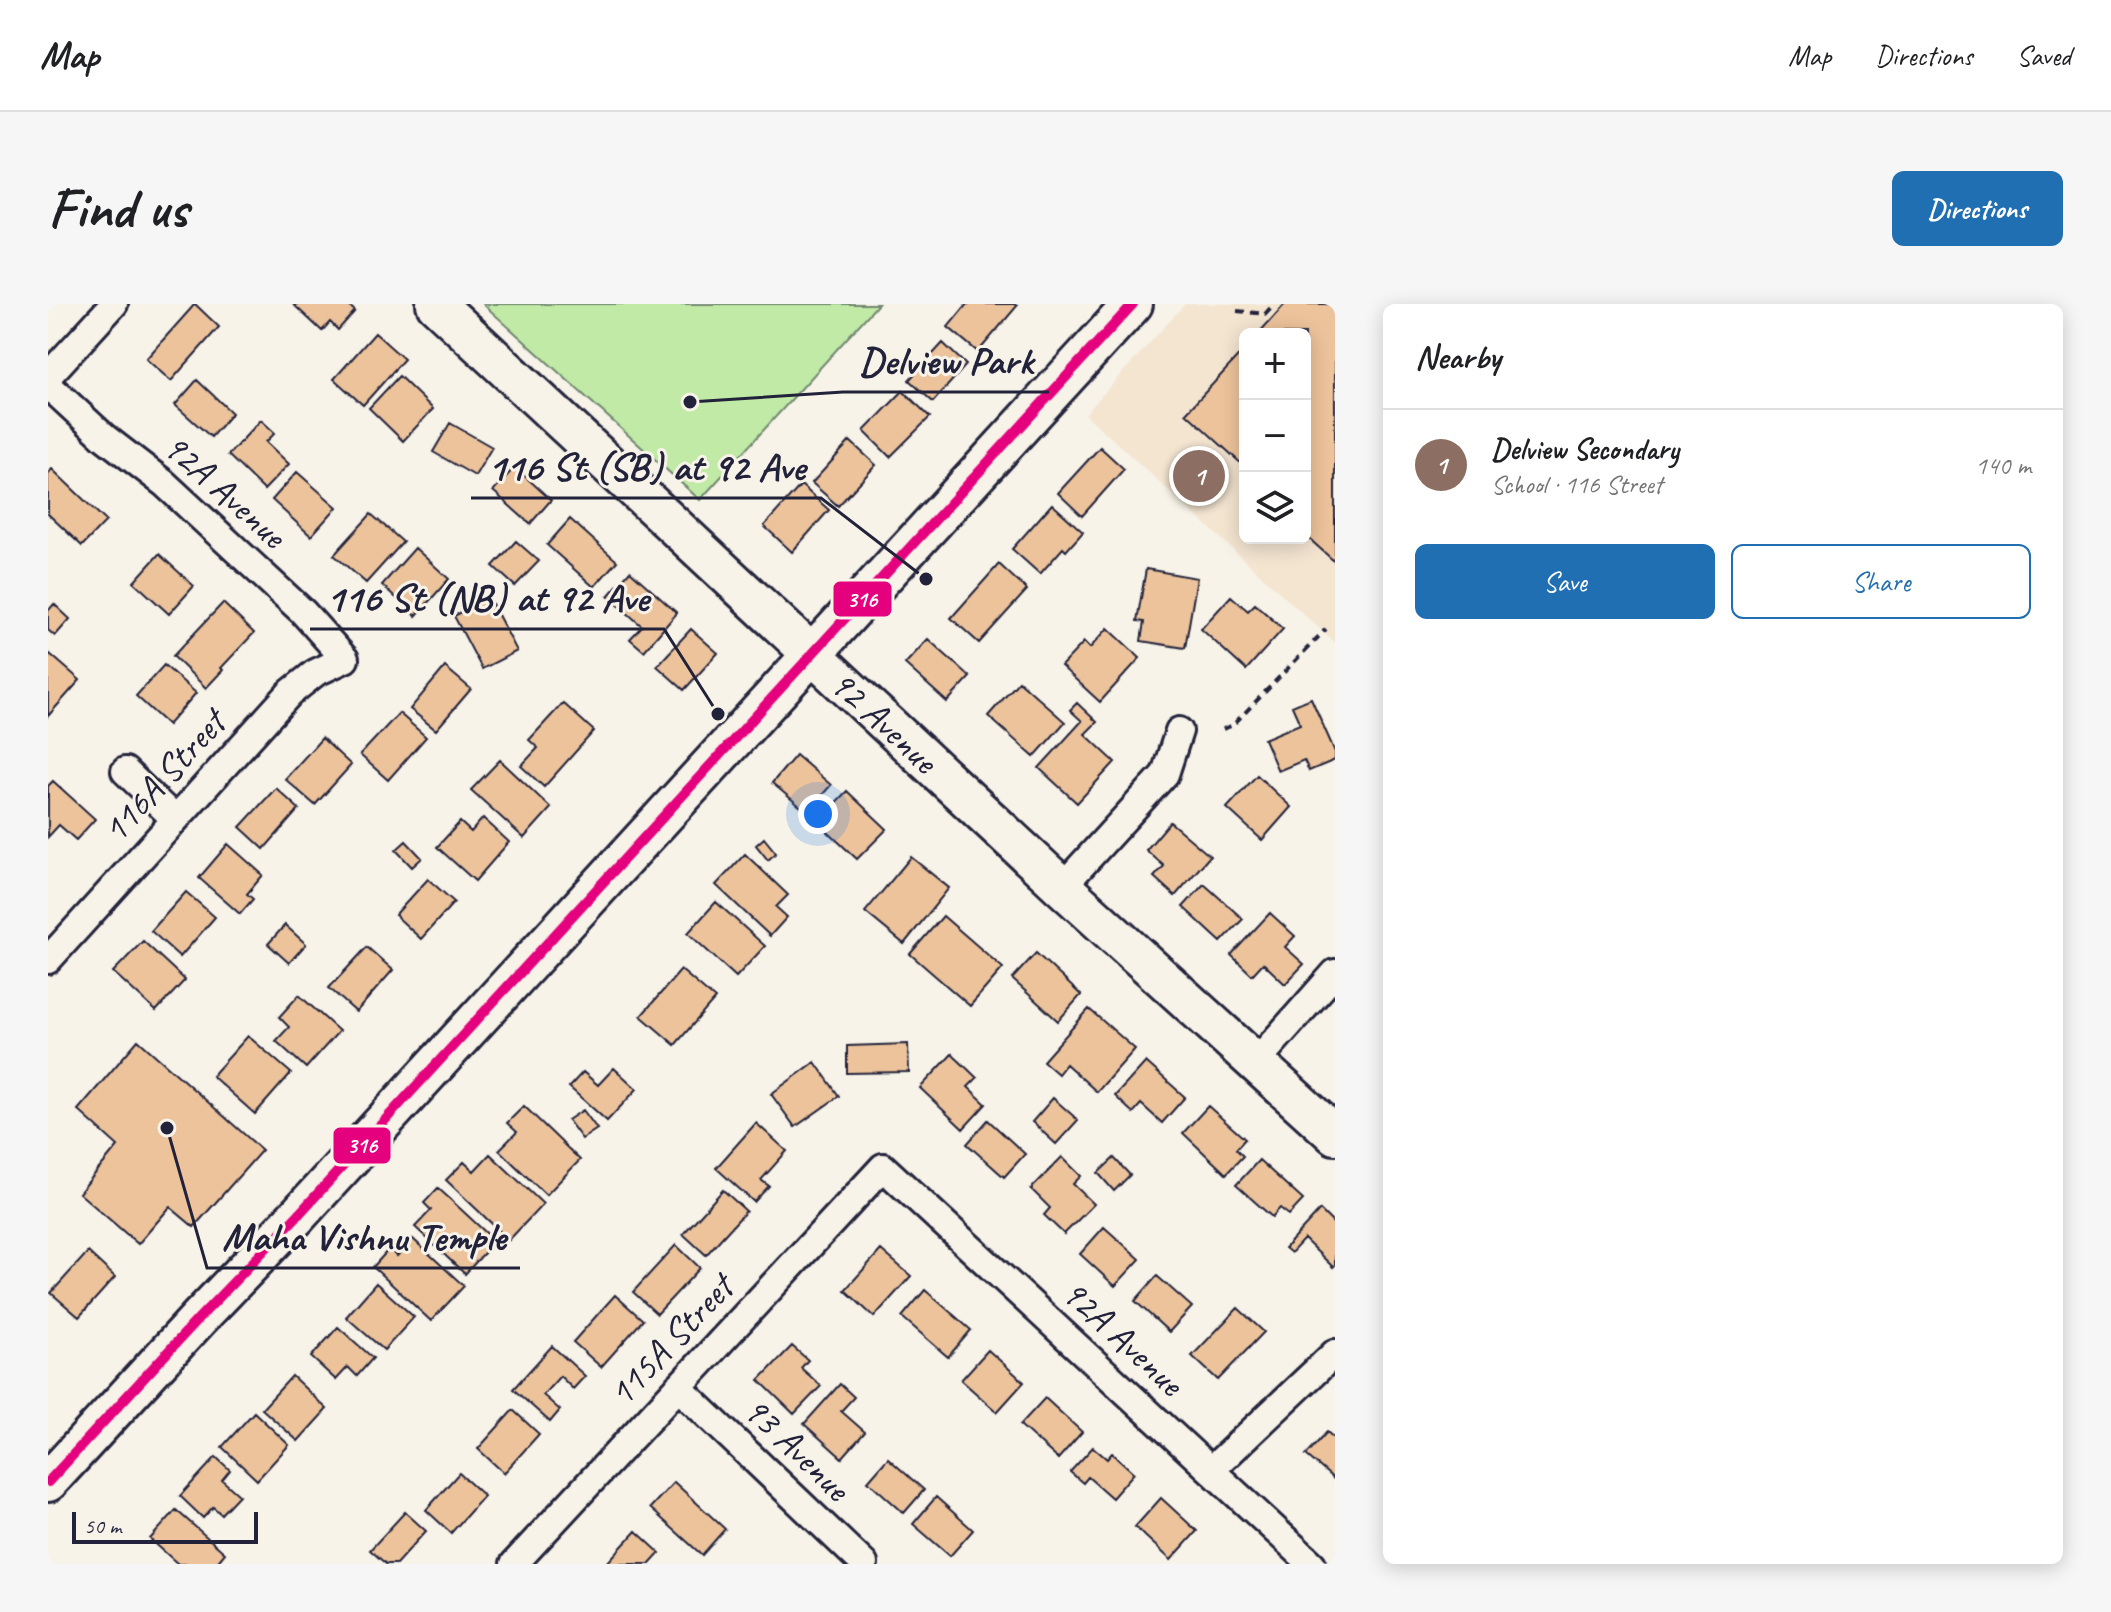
<!DOCTYPE html>
<html lang="en">
<head>
<meta charset="utf-8">
<style>
	:root { --surface:#fff; --page:#f6f6f6; --text:#202124; --muted:#757577; --line:#e0e0e0; --accent:#1f6fb2 }
	body { margin:0; font-family:Caveat,sans-serif; background:var(--page); color:var(--text) }
	.controls { position:absolute; right:24px; top:24px; display:grid; overflow:hidden; border-radius:12px; box-shadow:0 4px 20px #0003 }
	.controls button { width:72px; height:72px; display:grid; place-items:center; padding:0; border:0; border-bottom:2px solid var(--line); background:var(--surface); color:var(--text); font:40px sans-serif }
	.scale { position:absolute; left:24px; bottom:20px; width:186px; box-sizing:border-box; padding-left:8px; border:4px solid #22223b; border-top:0; font-size:22px; line-height:28px; white-space:nowrap; color:#22223b; -webkit-text-stroke:6px #f7f3e8; paint-order:stroke }
	.you { position:absolute; left:770px; top:510px; width:28px; height:28px; margin:-20px; border:6px solid #fff; border-radius:50%; background:#1a73e8; box-shadow:0 0 0 12px #1a73e833 }
	.badge { display:grid; place-items:center; width:52px; height:52px; border-radius:50%; background:var(--accent); color:#fff; font-size:26px; font-weight:700 }
	.pin { position:absolute; translate:-50% -50%; border:4px solid #fff; box-shadow:0 2px 8px #0006 }
	.list { margin:0; padding:0; list-style:none }
	h2 { display:flex; justify-content:space-between; align-items:center; height:104px; margin:0; padding:0 32px; font-size:34px }
	h2 small { font-size:26px; font-weight:400; color:var(--muted) }
	.list li { display:grid; grid-template-columns:52px 1fr auto; gap:24px; align-items:center; box-sizing:border-box; height:112px; padding:0 32px; border-top:2px solid var(--line) }
	.list b { display:block; font-size:30px; white-space:nowrap }
	.list p { margin:0; font-size:26px; white-space:nowrap; color:var(--muted) }
	.list em { font-size:26px; font-style:normal; color:var(--muted) }
	.actions { display:flex; gap:16px; padding:24px 32px }
	.actions a { flex:1; padding:18px 0; border:2px solid var(--accent); border-radius:12px; text-align:center; font-size:28px; color:var(--accent) }
	.actions .main { background:var(--accent); color:#fff }
	.icon { flex:none; width:44px; height:44px; fill:none; stroke:currentColor; stroke-width:2; stroke-linecap:round; stroke-linejoin:round }
	.map { position:relative; flex:none; width:1287px; height:1260px; overflow:hidden; border-radius:12px }
	header { display:flex; align-items:center; gap:48px; box-sizing:border-box; height:112px; padding:0 40px; background:var(--surface); border-bottom:2px solid var(--line) }
	header strong { font-size:38px }
	nav { display:flex; gap:44px; margin-inline-start:auto; font-size:28px }
	.intro { display:flex; align-items:center; justify-content:space-between; box-sizing:border-box; height:192px; padding:0 48px }
	h1 { margin:0; font-size:56px }
	.button { padding:20px 36px; border-radius:12px; background:var(--accent); color:#fff; font-size:28px; font-weight:700 }
	main { display:flex; gap:48px; padding:0 48px }
	aside { flex:1; background:var(--surface); border-radius:12px; box-shadow:0 4px 20px #0003 }
	.map>svg:first-child { display:block }
	.built { fill:#f4e5d1; fill-rule:evenodd }
	.green { fill:#c0eaa6; stroke:#718670; stroke-width:2 }
	.building { fill:#ecc39b; stroke:#22223b; stroke-width:2 }
	.lines { fill:none; stroke-linecap:round; stroke-linejoin:round }
	.street-casing { stroke:#22223b; stroke-width:32 }
	.secondary-casing { stroke:#22223b; stroke-width:44 }
	.path { stroke:#22223b; stroke-width:4; stroke-dasharray:8 6; stroke-linecap:butt }
	.street { stroke:#f7f3e8; stroke-width:26 }
	.secondary { stroke:#f7f3e8; stroke-width:38 }
	.bus-1-casing { stroke:#f7f3e8; stroke-width:16 }
	.bus-1 { stroke:#e5007d; stroke-width:10 }
	.labels { text-anchor:middle; stroke-width:6; stroke-linejoin:round; paint-order:stroke }
	.street-label { font-size:38px; fill:#22223b; stroke:#f7f3e8 }
	.leader { fill:none; stroke:#22223b; stroke-width:3 }
	.callout-dot { fill:#22223b; stroke:#f7f3e8; stroke-width:3 }
	.callout-label { font-size:40px; text-anchor:middle; font-weight:bold; fill:#22223b; stroke:#f7f3e8; stroke-width:6; stroke-linejoin:round; paint-order:stroke }
	.line-badge { stroke:#f7f3e8; stroke-width:3 }
	.badge-label { font-size:22px; text-anchor:middle; font-weight:bold; fill:#fff }
</style>
</head>
<body>
<header>
<strong>Map</strong>
<nav><a>Map</a><a>Directions</a><a>Saved</a></nav>
</header>
<div class="intro"><h1>Find us</h1><a class="button">Directions</a></div>
<main>
<div class="map">
<svg width="1287" height="1260" viewBox="0 0 1287 1260">
	<rect width="100%" height="100%" fill="#f7f3e8"/>
	<filter id="ink" filterUnits="userSpaceOnUse"><feTurbulence type="fractalNoise" baseFrequency=".0125" numOctaves="2"/><feDisplacementMap in="SourceGraphic" scale="16" xChannelSelector="R" yChannelSelector="G"/><feConvolveMatrix kernelMatrix="1 2 1 2 8 2 1 2 1" color-interpolation-filters="sRGB"/></filter>
	<g filter="url(#ink)">
		<path class="built" d="M1137,0H1287V339L1037,110ZM1197,30H1257V234H1197Z"/>
		<path class="green" d="M435,0H830L652,196Z"/>
		<path class="building" d="M147,0L171,23L123,77L98,55Z
			M245,0H299L307,7L290,26L282,18L274,27Z
			M919,0H966L969,2L930,48L900,23Z
			M1237,0H1287V258L1257,231V30H1210Z
			M327,29L356,55L315,101L286,75Z
			M895,39L918,61L885,98L861,76Z
			M1197,45V163L1138,109Z
			M351,72L385,105L355,137L321,104Z
			M149,76L184,109L163,133L127,101Z
			M855,87L882,113L842,153L816,127Z
			M213,116L227,129L218,138L241,160L216,186L180,151Z
			M402,119L444,143L427,172L385,148Z
			M802,137L828,161L790,202L764,179Z
			M1052,143L1076,165L1034,212L1010,189Z
			M467,163L503,196L482,220L445,187Z
			M4,165L58,217L34,242L0,210V170Z
			M249,168L289,203L263,232L224,196Z
			M753,181L781,206L744,248L716,222Z
			M1004,200L1035,228L1018,247L1015,244L992,270L964,245Z
			M323,210L355,238L318,279L286,251Z
			M522,215L569,257L546,283L499,241Z
			M468,237L491,257L467,282L445,262Z
			M367,244L401,275L368,312L334,281Z
			M111,250L146,282L121,310L86,278Z
			M951,260L979,286L931,339L903,314Z
			M1098,265L1149,274L1137,344L1093,337L1096,318L1089,317Z
			M582,267L629,309L596,347L582,335L594,322L560,292Z
			M1183,292L1200,307L1207,300L1235,325L1198,366L1153,325Z
			M441,294L469,347L434,365L406,312Z
			M175,299L206,329L173,364L175,366L158,384L125,352Z
			M6,300L22,315L7,332L0,326V307Z
			M1060,324L1092,354L1052,398L1013,362L1036,338L1042,344Z
			M643,325L670,349L636,386L609,362Z
			M880,335L922,373L899,398L857,360Z
			M2,350L32,376L0,412V353Z
			M116,361L148,389L120,421L88,392Z
			M397,363L423,385L388,426L362,405Z
			M971,377L1017,418L986,453L940,412Z
			M1263,394L1287,448V456L1261,467L1256,456L1230,467L1216,435L1252,420L1244,402Z
			M515,399L546,427L496,483L473,462L490,444L481,436Z
			M1029,399L1049,418L1037,430L1067,458L1029,499L991,464L1034,417L1022,406Z
			M351,409L378,433L340,476L312,451Z
			M274,434L303,461L267,501L237,475Z
			M748,451L783,481L759,508L724,479Z
			M452,456L503,504L476,534L423,486Z
			M1209,471L1243,503L1214,536L1179,504Z
			M5,477L47,515L28,536L11,521L0,533V482Z
			M228,484L251,505L216,545L192,523Z
			M799,487L839,525L809,555L769,518Z
			M435,514L461,538L427,577L389,543L412,518L423,528Z
			M1122,518L1162,552L1127,592L1106,573L1116,562L1098,546Z
			M716,534L728,549L720,556L708,541Z
			M358,537L374,554L364,563L348,546Z
			M180,540L215,571L199,590L205,595L192,610L151,574Z
			M697,550L740,591L728,603L739,613L722,632L668,581Z
			M863,553L901,584L856,640L817,608Z
			M380,575L406,598L373,635L347,611Z
			M1156,580L1195,615L1173,638L1135,603Z
			M138,588L167,613L132,653L103,627Z
			M668,598L717,642L688,673L640,629Z
			M1222,609L1247,632L1237,643L1256,660L1237,680L1215,659L1204,671L1183,651Z
			M895,612L955,664L922,702L862,650Z
			M237,621L258,640L241,659L220,640Z
			M95,637L137,676L108,707L65,668Z
			M319,643L345,666L308,708L281,684Z
			M988,649L1033,691L1010,717L964,675Z
			M633,666L667,695L627,741L593,712Z
			M251,691L291,727L258,764L228,737L241,723L231,713Z
			M1041,705L1087,745L1049,788L1018,760L1010,770L995,757Z
			M200,732L243,769L207,810L164,772Z
			M90,736L214,846L146,923L122,903L90,940L31,889L70,842L30,806Z
			M860,740L861,768L799,769V742Z
			M904,750L929,774L920,783L938,800L915,825L872,784Z
			M767,758L791,792L747,823L723,790Z
			M1098,758L1137,793L1114,819L1093,800L1085,809L1067,792Z
			M566,764L589,785L559,817L521,783L535,768L550,781Z
			M1005,794L1030,816L1008,840L984,818Z
			M476,802L532,856L498,891L451,846L469,828L459,819Z
			M1160,802L1197,835L1188,845L1195,852L1178,870L1135,829Z
			M535,806L549,825L534,835L520,816Z
			M940,816L977,850L956,873L919,840Z
			M708,819L739,847L713,876L721,882L706,898L668,864Z
			M442,850L495,900L461,936L398,876L416,858L426,867Z
			M1014,853L1033,872L1025,880L1046,900L1016,930L996,911L1002,904L983,885Z
			M1066,854L1082,871L1066,887L1050,869Z
			M1211,856L1255,896L1241,911L1232,904L1224,913L1188,881Z
			M390,884L447,937L417,970L367,923L383,906L376,899Z
			M675,886L698,907L658,951L635,930Z
			M1272,906L1287,921V961L1285,963L1256,935L1243,949L1237,944Z
			M1056,923L1092,955L1067,982L1032,950Z
			M365,935L416,982L383,1017L325,963L341,945L349,952Z
			M628,941L652,964L609,1010L585,988Z
			M833,946L863,972L826,1013L797,986Z
			M40,948L67,973L31,1013L3,989Z
			M1109,972L1144,1003L1121,1028L1087,997Z
			M328,979L366,1013L336,1046L298,1013Z
			M877,986L923,1026L900,1053L854,1013Z
			M567,991L595,1016L553,1063L525,1038Z
			M1190,1004L1216,1028L1170,1076L1144,1052Z
			M290,1023L325,1054L309,1072L300,1063L288,1076L263,1053Z
			M504,1042L537,1072L525,1085L512,1072L495,1091L512,1106L502,1118L465,1085Z
			M744,1042L760,1056L753,1064L773,1082L746,1110L711,1076Z
			M940,1046L976,1078L949,1108L913,1076Z
			M244,1072L279,1105L250,1137L214,1105Z
			M792,1080L806,1093L793,1107L817,1128L794,1154L756,1120Z
			M997,1094L1034,1128L1010,1155L972,1121Z
			M465,1106L491,1130L456,1169L430,1145Z
			M206,1108L241,1141L209,1176L174,1143Z
			M1279,1128L1287,1135V1176L1258,1151Z
			M1045,1143L1059,1155L1064,1149L1086,1169L1064,1194L1040,1173L1035,1179L1022,1168Z
			M168,1153L182,1166L174,1176L191,1191L173,1210L165,1203L155,1214L132,1192Z
			M840,1154L876,1186L856,1209L820,1177Z
			M411,1169L436,1192L403,1229L378,1206Z
			M626,1178L677,1225L654,1251L602,1204Z
			M888,1193L925,1226L902,1252L865,1220Z
			M1113,1194L1149,1227L1123,1256L1087,1223Z
			M128,1206L177,1249L168,1260H130L102,1235Z
			M357,1208L378,1227L348,1260H338L322,1246Z
			M588,1227L612,1249L602,1260H558Z"/>
		<g class="lines">
			<g class="street-casing">
				<path id="street" d="M0,72L66,0
					M0,81L56,133L117,180L255,308L297,355L267,369L242,389L0,656
					M77,467L127,515
					M1014,583L1117,470L1131,427
					M1208,758L1287,669
					M630,1083L816,1260
					M1163,1166L1287,1049
					M466,1260L835,863L1264,1260"/>
			</g>
			<g class="secondary-casing">
				<path id="secondary" d="M388,0L1014,583L1287,831
					M0,1178L151,1014L251,910L1085,0"/>
			</g>
			<path class="path" d="M1189,7L1217,10L1226,0
				M1175,425L1185,421L1278,325"/>
			<use href="#street" class="street"/>
			<use href="#secondary" class="secondary"/>
			<g class="bus-1-casing">
				<path id="bus-1" d="M0,1178L151,1014L251,910L1085,0"/>
			</g>
			<use href="#bus-1" class="bus-1"/>
		</g>
	</g>
	<g class="labels">
		<g class="street-label">
			<text transform="translate(177 186) rotate(42)" y="13">92A Avenue</text>
			<text transform="translate(836 417) rotate(43)" y="13">92 Avenue</text>
			<text transform="translate(115 472) rotate(-48)" y="13">116A Street</text>
			<text transform="translate(1075 1033) rotate(43)" y="13">92A Avenue</text>
			<text transform="translate(622 1036) rotate(-47)" y="13">115A Street</text>
			<text transform="translate(749 1144) rotate(44)" y="13">93 Avenue</text>
		</g>
	</g>
	<path class="leader" d="M642 98L795 88H1001M878 275L773 194H423M670 410L616 325H262M119 824L159 964H472"/>
	<g class="callout-dot">
		<circle cx="642" cy="98" r="8"/>
		<circle cx="878" cy="275" r="8"/>
		<circle cx="670" cy="410" r="8"/>
		<circle cx="119" cy="824" r="8"/>
	</g>
	<g class="callout-label">
		<text x="898" y="70">Delview Park</text>
		<text x="598" y="176">116 St (SB) at 92 Ave</text>
		<text x="439" y="307">116 St (NB) at 92 Ave</text>
		<text x="316" y="946">Maha Vishnu Temple</text>
	</g>
	<g class="line-badge">
		<rect x="784" y="276" width="61" height="38" rx="8" fill="#e5007d"/>
		<rect x="284" y="822" width="60" height="39" rx="8" fill="#e5007d"/>
	</g>
	<g class="badge-label">
		<text x="814" y="303">316</text>
		<text x="314" y="849">316</text>
	</g>
</svg>
<div class="controls">
<button>+</button>
<button>−</button>
<button><svg class="icon" aria-label="layers" viewBox="0 0 24 24"><path d="M12 4l9 5-9 5-9-5zM3 14l9 5 9-5"/></svg></button>
</div>
<div class="scale">50 m</div>
<div class="you"></div>
<div class="pin badge" style="left:1151px;top:172px;background:#8d6e63">1</div>
</div>
<aside>
<h2>Nearby<small></small></h2>
<ul class="list">
<li><span class="badge" style="background:#8d6e63">1</span><div><b>Delview Secondary</b><p>School · 116 Street</p></div><em>140 m</em></li>
</ul>
<div class="actions"><a class="main">Save</a><a>Share</a></div>
</aside>
</main>
</body>
</html>
